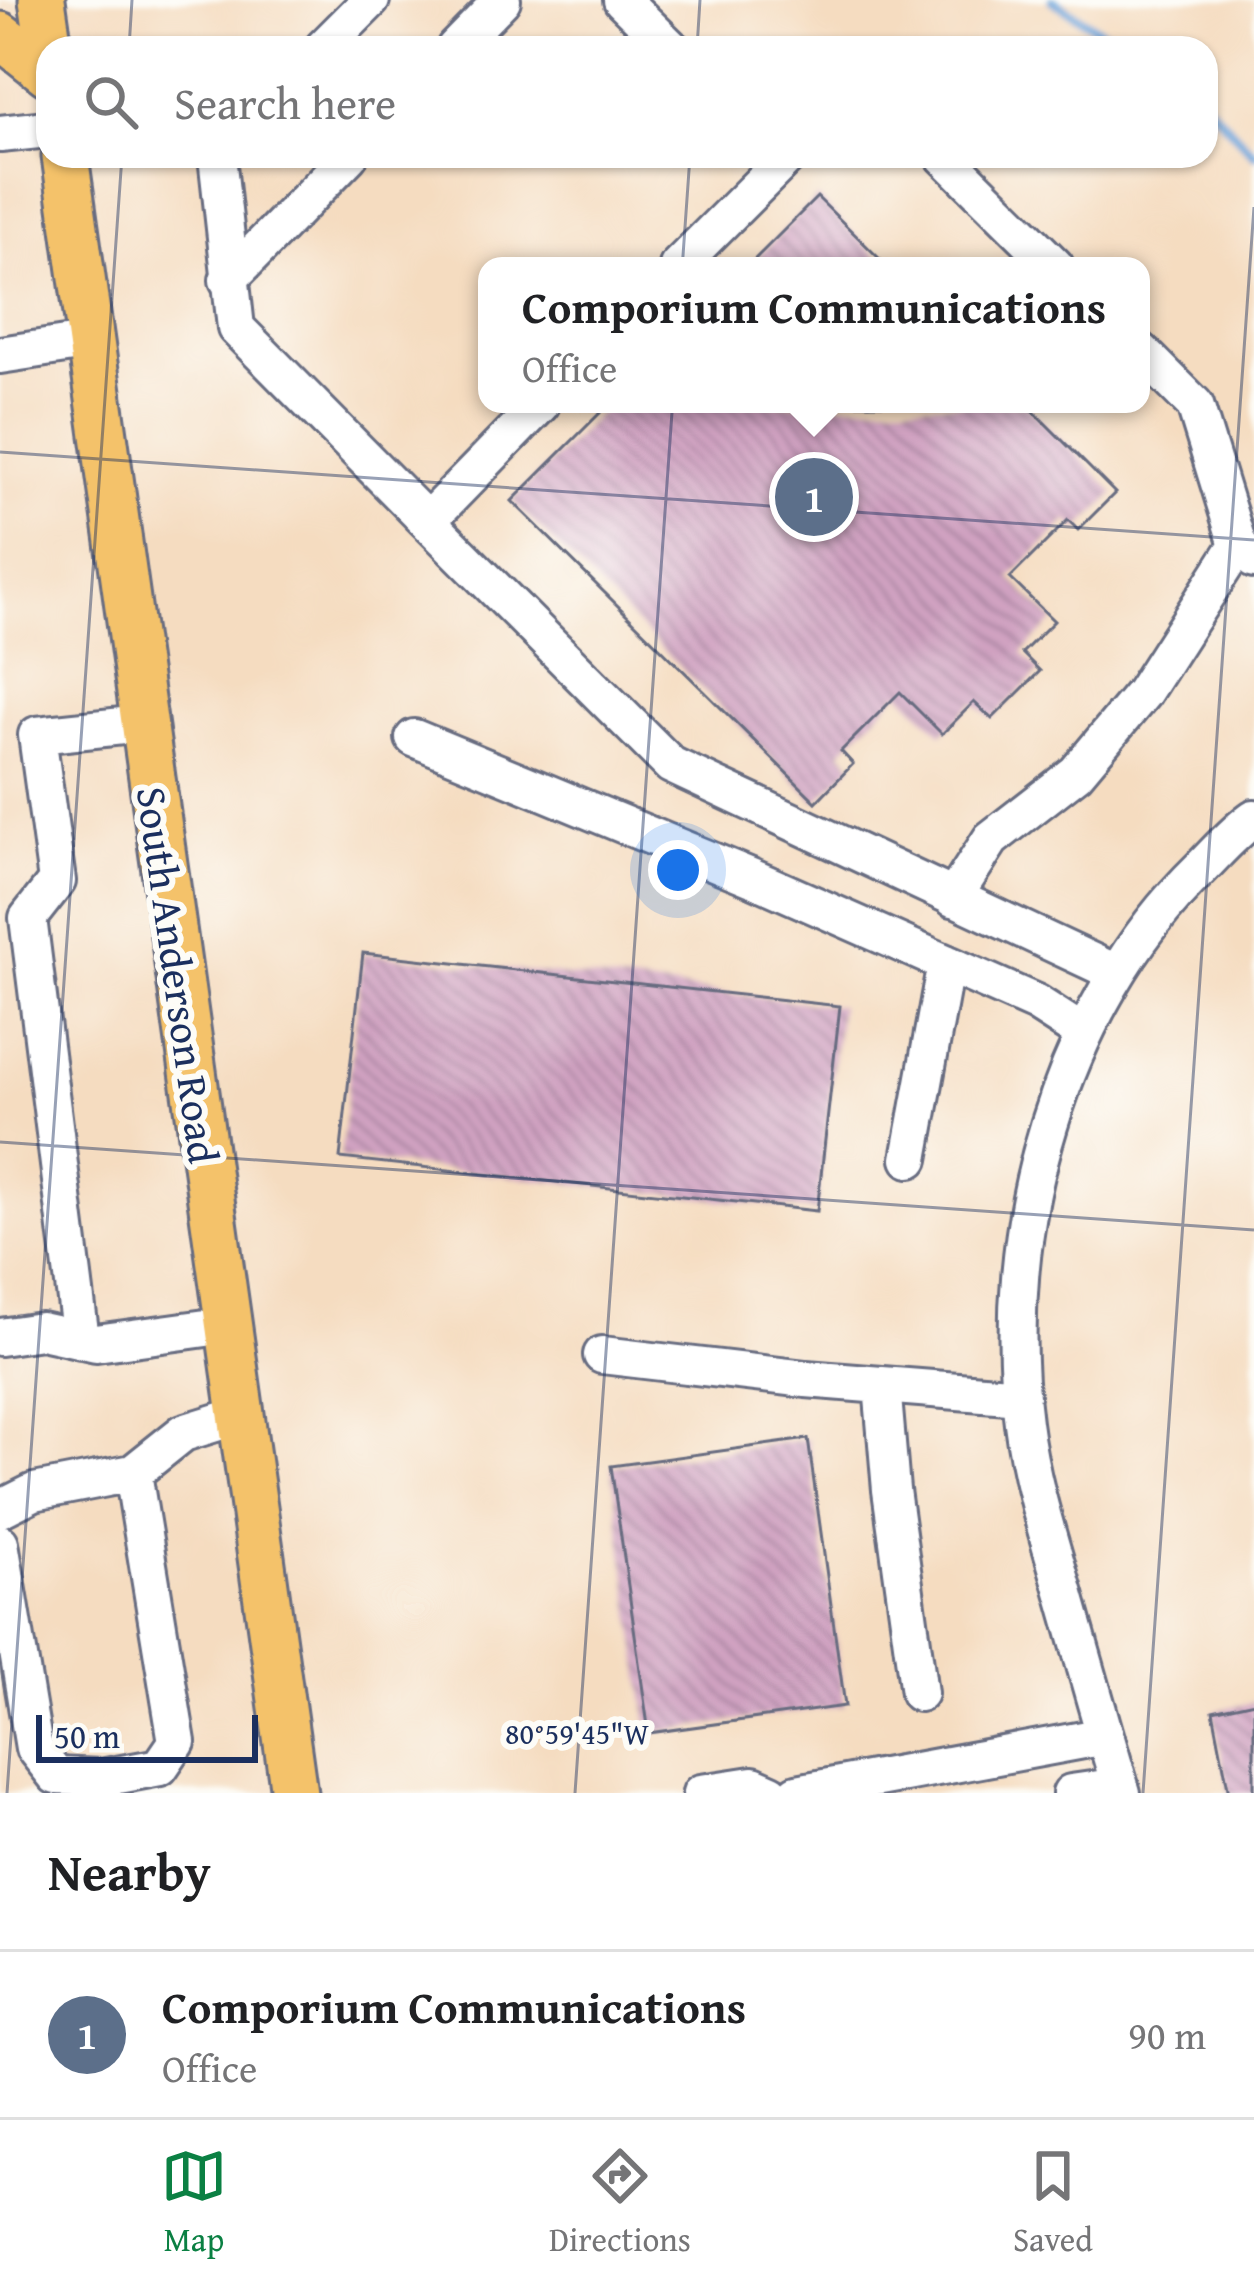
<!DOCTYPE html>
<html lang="en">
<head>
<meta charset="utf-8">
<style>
	:root { --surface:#fff; --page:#f6f6f6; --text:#202124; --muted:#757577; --line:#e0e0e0; --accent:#0b8043 }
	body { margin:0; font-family:"Gentium Book Plus",serif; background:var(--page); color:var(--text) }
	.scale { position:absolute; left:36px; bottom:30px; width:222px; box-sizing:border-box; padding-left:12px; border:6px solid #1b2f5e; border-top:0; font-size:33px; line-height:42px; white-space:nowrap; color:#1b2f5e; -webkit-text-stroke:9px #fdfcf7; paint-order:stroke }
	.you { position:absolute; left:678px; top:870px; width:42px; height:42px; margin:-30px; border:9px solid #fff; border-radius:50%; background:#1a73e8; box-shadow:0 0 0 18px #1a73e833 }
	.badge { display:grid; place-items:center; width:78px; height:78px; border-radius:50%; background:var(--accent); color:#fff; font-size:39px; font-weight:700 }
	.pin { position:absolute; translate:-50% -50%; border:6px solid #fff; box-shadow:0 3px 12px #0006 }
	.popup { position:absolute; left:478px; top:257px; width:672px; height:156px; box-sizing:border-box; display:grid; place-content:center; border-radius:24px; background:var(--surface); filter:drop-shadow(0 3px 9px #0005); font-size:39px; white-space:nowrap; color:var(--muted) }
	.popup b { font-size:45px; color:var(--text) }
	.popup::after { content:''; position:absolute; left:50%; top:100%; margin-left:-24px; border:24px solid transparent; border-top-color:var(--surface) }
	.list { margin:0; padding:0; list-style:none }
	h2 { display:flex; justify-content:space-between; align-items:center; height:156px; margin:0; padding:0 48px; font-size:51px }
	h2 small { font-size:39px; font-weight:400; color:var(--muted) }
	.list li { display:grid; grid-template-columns:78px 1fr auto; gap:36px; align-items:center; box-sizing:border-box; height:168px; padding:0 48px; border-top:3px solid var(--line) }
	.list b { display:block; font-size:45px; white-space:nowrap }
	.list p { margin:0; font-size:39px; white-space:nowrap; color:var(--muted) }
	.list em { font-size:39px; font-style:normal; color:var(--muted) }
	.icon { flex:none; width:66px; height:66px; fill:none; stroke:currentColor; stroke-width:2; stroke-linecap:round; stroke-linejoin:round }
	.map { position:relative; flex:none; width:1254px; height:1793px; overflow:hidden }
	.search { position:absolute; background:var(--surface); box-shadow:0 3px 9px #0004; left:36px; right:36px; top:36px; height:132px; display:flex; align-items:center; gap:30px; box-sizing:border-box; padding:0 42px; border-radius:36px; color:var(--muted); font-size:45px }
	.sheet { height:324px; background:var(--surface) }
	nav { display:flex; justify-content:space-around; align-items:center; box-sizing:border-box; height:168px; border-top:3px solid var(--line); background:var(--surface); font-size:33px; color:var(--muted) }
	nav a { display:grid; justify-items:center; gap:6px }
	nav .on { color:var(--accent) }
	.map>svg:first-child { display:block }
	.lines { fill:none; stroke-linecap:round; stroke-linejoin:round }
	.stream { stroke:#6ba1d8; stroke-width:9 }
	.building { fill:url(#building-back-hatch) }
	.minor-casing { stroke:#676c80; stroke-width:42 }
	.major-casing { stroke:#676c80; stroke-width:51 }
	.minor { stroke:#fff; stroke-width:36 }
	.major { stroke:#f4c26a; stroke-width:45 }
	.ticks { fill:none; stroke:#1b2f5e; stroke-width:3; stroke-opacity:0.45 }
	.labels { text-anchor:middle; stroke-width:12; stroke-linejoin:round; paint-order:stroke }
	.street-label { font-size:42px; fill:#1b2f5e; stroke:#fdfcf7 }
	.ticks-label { font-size:30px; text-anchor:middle; fill:#1b2f5e; stroke:#fdfcf7; stroke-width:12; stroke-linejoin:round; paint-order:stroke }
</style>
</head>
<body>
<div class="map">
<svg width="1254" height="1793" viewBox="0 0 1254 1793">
	<defs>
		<pattern id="building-back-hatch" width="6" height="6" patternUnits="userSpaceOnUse" patternTransform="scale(3)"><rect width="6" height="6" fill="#d0a2c1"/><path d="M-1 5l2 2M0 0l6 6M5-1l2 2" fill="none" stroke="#a884a0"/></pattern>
	</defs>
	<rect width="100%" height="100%" fill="#fdfcf7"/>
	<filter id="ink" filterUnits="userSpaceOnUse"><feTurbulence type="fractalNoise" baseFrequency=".00833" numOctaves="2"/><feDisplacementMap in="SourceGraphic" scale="24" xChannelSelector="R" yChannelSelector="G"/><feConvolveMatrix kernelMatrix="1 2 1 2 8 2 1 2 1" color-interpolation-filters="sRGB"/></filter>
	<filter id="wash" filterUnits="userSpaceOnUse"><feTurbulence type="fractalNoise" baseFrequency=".004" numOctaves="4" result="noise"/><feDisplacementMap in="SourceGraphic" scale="48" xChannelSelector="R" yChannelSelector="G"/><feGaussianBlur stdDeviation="2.7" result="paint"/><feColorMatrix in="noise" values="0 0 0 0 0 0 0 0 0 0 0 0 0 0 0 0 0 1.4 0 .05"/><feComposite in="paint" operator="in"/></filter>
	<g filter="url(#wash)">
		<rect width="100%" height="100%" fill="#f5dcc0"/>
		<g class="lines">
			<path class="stream" d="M1052,0L1128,48
				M1206,103L1254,154"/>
		</g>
		<g id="blocks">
			<path class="building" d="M817,197L887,266H748Z
				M609,404H1026L1115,493L1078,530L1068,520L1010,578L1054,621L1022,653L1040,671L992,719L974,702L942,734L900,692L841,751L853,764L816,802L512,501Z
				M363,953L840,1006L817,1211L340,1158Z
				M808,1439L845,1706L649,1733L611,1466Z
				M1254,1702V1793H1229L1213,1711Z"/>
		</g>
	</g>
	<g filter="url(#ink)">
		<use href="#blocks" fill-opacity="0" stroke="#676c80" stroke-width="3"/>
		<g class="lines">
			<g class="minor-casing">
				<path id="minor" d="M622,0L671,48
					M323,48L371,0
					M455,48L502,0
					M0,134L48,129
					M217,156L236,328L427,521
					M944,156L1055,266
					M678,266L788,156
					M228,280L349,156
					M1141,351L1195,405L1238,545L1254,560
					M0,355L92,341
					M541,404L427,521L671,765L1116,973
					M414,738L753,878L1036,1003L1084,1034
					M953,898L991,839L1076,773L1143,693L1238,545
					M910,1159L946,963
					M0,1337L41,1331L96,1343L228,1325
					M81,1340L28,918L57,881L37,735L142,724
					M602,1355L806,1379L1021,1396
					M882,1385L891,1490L919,1693
					M0,1509L34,1492L133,1473L183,1433L241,1415
					M0,1543L34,1748L56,1776L101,1778L160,1767L177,1742L133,1473
					M701,1793L753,1785L771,1793
					M797,1793L1105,1736
					M1071,1793L1120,1786
					M1122,1793C1102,1726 1083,1658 1064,1591C1048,1536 1030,1479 1023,1423C998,1229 1059,1006 1201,868C1218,851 1234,832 1254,818"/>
			</g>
			<g class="major-casing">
				<path id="major" d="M42,0L49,48
					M0,35L48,73
					M65,156L294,1793"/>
			</g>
			<use href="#minor" class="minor"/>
			<use href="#major" class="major"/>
		</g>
	</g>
	<path class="ticks" d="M129,48L132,0M697,48L700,0M0,452L1254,540M0,1142L1254,1230M7,1793L122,156M575,1793L690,156M1143,1793L1254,207"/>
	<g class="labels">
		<g class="street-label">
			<text transform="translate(178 975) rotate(82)" y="15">South Anderson Road</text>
		</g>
	</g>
	<g class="ticks-label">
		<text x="577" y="1744">80°59'45"W</text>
	</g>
</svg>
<div class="scale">50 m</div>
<div class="you"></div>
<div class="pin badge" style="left:814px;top:497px;background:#5c6f8a">1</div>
<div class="popup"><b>Comporium Communications</b>Office</div>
<div class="search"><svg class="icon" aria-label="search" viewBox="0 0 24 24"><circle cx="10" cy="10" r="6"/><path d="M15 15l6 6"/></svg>Search here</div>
</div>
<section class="sheet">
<h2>Nearby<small></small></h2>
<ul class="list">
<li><span class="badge" style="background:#5c6f8a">1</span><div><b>Comporium Communications</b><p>Office</p></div><em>90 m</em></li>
</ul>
</section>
<nav>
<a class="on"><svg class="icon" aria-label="map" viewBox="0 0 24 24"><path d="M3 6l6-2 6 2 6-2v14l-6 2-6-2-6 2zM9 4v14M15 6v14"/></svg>Map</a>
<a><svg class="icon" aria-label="directions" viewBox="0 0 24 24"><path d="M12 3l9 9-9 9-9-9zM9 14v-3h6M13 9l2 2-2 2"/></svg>Directions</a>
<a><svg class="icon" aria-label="saved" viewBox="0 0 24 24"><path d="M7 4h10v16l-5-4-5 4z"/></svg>Saved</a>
</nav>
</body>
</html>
